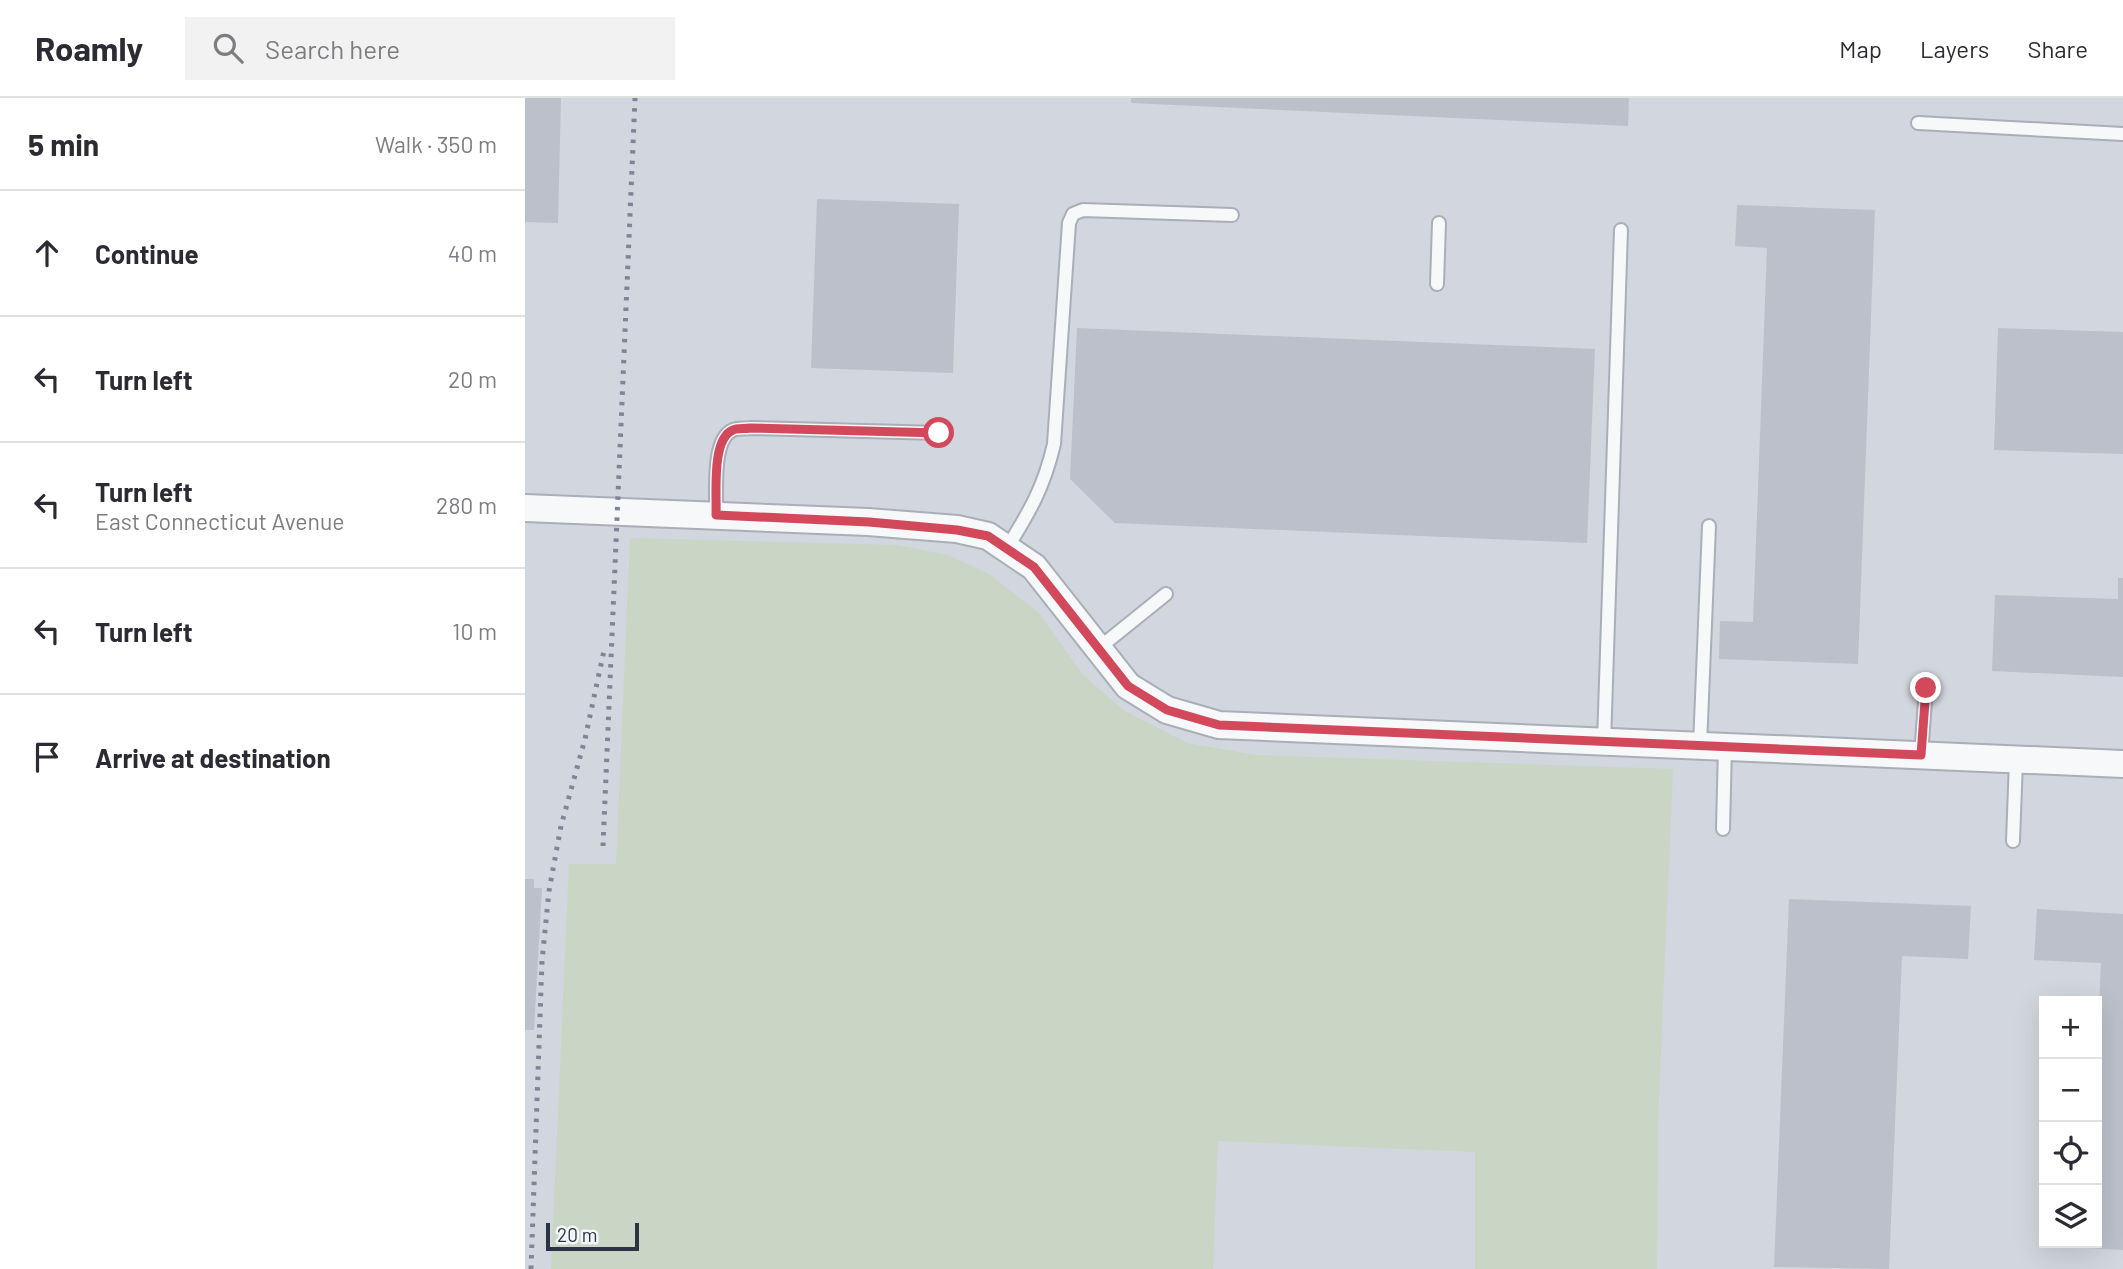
<!DOCTYPE html>
<html lang="en">
<head>
<meta charset="utf-8">
<style>
	:root { --surface:#fff; --page:#f2f2f3; --text:#2b2b33; --muted:#7c7c81; --line:#e1e1e2 }
	body { margin:0; font-family:Barlow,sans-serif; background:var(--page); color:var(--text) }
	.controls { position:absolute; right:21px; bottom:21px; display:grid; overflow:hidden; border-radius:0px; box-shadow:0 7px 28px #0002 }
	.controls button { width:63px; height:63px; display:grid; place-items:center; padding:0; border:0; border-bottom:2px solid var(--line); background:var(--surface); color:var(--text); font:35px sans-serif }
	.scale { position:absolute; left:21px; bottom:18px; width:93px; box-sizing:border-box; padding-left:7px; border:4px solid #2b3445; border-top:0; font-size:19px; line-height:24px; white-space:nowrap; color:#2b3445; -webkit-text-stroke:5px #f4f6f9; paint-order:stroke }
	.stop { position:absolute; width:21px; height:21px; margin:-16px; border:5px solid #d1495b; border-radius:50%; background:#fff }
	.stop.end { background:#d1495b; border-color:#fff; box-shadow:0 2px 7px #0008 }
	.list { margin:0; padding:0; list-style:none }
	h2 { display:flex; justify-content:space-between; align-items:center; height:91px; margin:0; padding:0 28px; font-size:30px }
	h2 small { font-size:23px; font-weight:400; color:var(--muted) }
	.list li { display:grid; grid-template-columns:46px 1fr auto; gap:21px; align-items:center; box-sizing:border-box; height:126px; padding:0 28px; border-top:2px solid var(--line) }
	.list b { display:block; font-size:26px; white-space:nowrap }
	.list p { margin:0; font-size:23px; white-space:nowrap; color:var(--muted) }
	.list em { font-size:23px; font-style:normal; color:var(--muted) }
	.icon { flex:none; width:38px; height:38px; fill:none; stroke:currentColor; stroke-width:2; stroke-linecap:round; stroke-linejoin:round }
	.map { position:relative; flex:none; width:1598px; height:1171px; overflow:hidden }
	header { display:flex; align-items:center; gap:42px; box-sizing:border-box; height:98px; padding:0 35px; background:var(--surface); border-bottom:2px solid var(--line) }
	header strong { font-size:33px }
	nav { display:flex; gap:38px; margin-inline-start:auto; font-size:24px }
	.search { width:490px; height:63px; background:var(--page); display:flex; align-items:center; gap:18px; box-sizing:border-box; padding:0 24px; border-radius:0px; color:var(--muted); font-size:26px }
	main { display:flex }
	aside { flex:1; background:var(--surface) }
	.map>svg:first-child { display:block }
	.built { fill:#d2d6de; fill-rule:evenodd }
	.green { fill:#c9d6c5 }
	.building { fill:#bbc0ca }
	.lines { fill:none; stroke-linecap:round; stroke-linejoin:round }
	.service-casing { stroke:#a9aeb7; stroke-width:16 }
	.minor-casing { stroke:#a9aeb7; stroke-width:30 }
	.service { stroke:#f7f8fa; stroke-width:12 }
	.minor { stroke:#f7f8fa; stroke-width:26 }
	.rail { stroke:#7d8696; stroke-width:5; stroke-dasharray:3.5 7; stroke-linecap:butt }
	.route { stroke:#d1495b; stroke-width:9 }
</style>
</head>
<body>
<header>
<strong>Roamly</strong>
<div class="search"><svg class="icon" aria-label="search" viewBox="0 0 24 24"><circle cx="10" cy="10" r="6"/><path d="M15 15l6 6"/></svg>Search here</div>
<nav><a>Map</a><a>Layers</a><a>Share</a></nav>
</header>
<main>
<aside>
<h2>5 min<small>Walk · 350 m</small></h2>
<ul class="list">
<li><svg class="icon" aria-label="ahead" viewBox="0 0 24 24"><path d="M12 20V5M6 11l6-6 6 6"/></svg><div><b>Continue</b></div><em>40 m</em></li>
<li><svg class="icon" aria-label="left" viewBox="0 0 24 24"><path d="M17 20v-9H6M10 6l-5 5 5 5"/></svg><div><b>Turn left</b></div><em>20 m</em></li>
<li><svg class="icon" aria-label="left" viewBox="0 0 24 24"><path d="M17 20v-9H6M10 6l-5 5 5 5"/></svg><div><b>Turn left</b><p>East Connecticut Avenue</p></div><em>280 m</em></li>
<li><svg class="icon" aria-label="left" viewBox="0 0 24 24"><path d="M17 20v-9H6M10 6l-5 5 5 5"/></svg><div><b>Turn left</b></div><em>10 m</em></li>
<li><svg class="icon" aria-label="arrive" viewBox="0 0 24 24"><path d="M6 21V4h12l-3 4 3 4H6"/></svg><div><b>Arrive at destination</b></div></li>
</ul>
</aside>
<div class="map">
<svg width="1598" height="1171" viewBox="0 0 1598 1171">
	<rect width="100%" height="100%" fill="#e4e7ec"/>
	<path class="built" d="M0,0H1598V1171H0ZM1519,903H1572V1145H1519Z"/>
	<path class="green" d="M105,440L373,447L423,457L464,476L513,514L559,578L600,613L662,645L731,657L1148,671L1133,1024L1132,1171H950V1054L693,1043L688,1171H26L44,766H91Z"/>
	<path class="building" d="M0,0H36L33,125L0,124Z
		M606,0H1104L1103,28L606,5Z
		M292,101L434,106L428,275L286,270Z
		M1212,107L1350,112L1333,566L1194,561L1195,523L1228,524L1242,150L1210,148Z
		M552,230L1070,251L1062,445L590,425L545,381Z
		M1473,230L1598,234V356L1469,352Z
		M1593,480H1598V579L1467,573L1470,497L1593,501Z
		M0,781H9V790H17L9,932H0Z
		M1264,801L1446,808L1443,861L1377,858L1364,1171L1249,1169Z
		M1512,811L1598,816V1152L1562,1150V1145H1572V953L1576,865L1509,862Z"/>
	<g class="lines">
		<g class="service-casing">
			<path id="service" d="M1393,25L1598,36
				M912,186L914,125
				M191,417C192,396 186,341 208,332C212,330 220,331 225,330L414,335
				M482,450C505,413 519,389 529,346L544,125L548,116L558,112L707,117
				M574,550L641,496
				M1079,644L1096,132
				M1175,648L1184,428
				M1396,657L1401,590
				M1198,731L1200,649
				M1488,743L1491,662"/>
		</g>
		<g class="minor-casing">
			<path id="minor" d="M0,410L343,424L432,431L463,438L509,469L603,588L642,612L694,627L1598,666"/>
		</g>
		<use href="#service" class="service"/>
		<use href="#minor" class="minor"/>
		<path class="rail" d="M78,748L110,0
			M6,1171L17,863L24,793L36,728L60,641L80,548"/>
	</g>
	<g class="lines">
		<path class="route" d="M414,335L225,330C220,331 212,330 208,332C186,341 192,396 191,417L344,424L432,432L463,438L509,469L603,588L642,612L694,627L1396,657L1401,590"/>
	</g>
</svg>
<div class="controls">
<button>+</button>
<button>−</button>
<button><svg class="icon" aria-label="locate" viewBox="0 0 24 24"><circle cx="12" cy="12" r="6"/><path d="M12 2v4M12 18v4M2 12h4M18 12h4"/></svg></button>
<button><svg class="icon" aria-label="layers" viewBox="0 0 24 24"><path d="M12 4l9 5-9 5-9-5zM3 14l9 5 9-5"/></svg></button>
</div>
<div class="scale">20 m</div>
<div class="stop" style="left:414px;top:335px"></div>
<div class="stop end" style="left:1401px;top:590px"></div>
</div>
</main>
</body>
</html>
